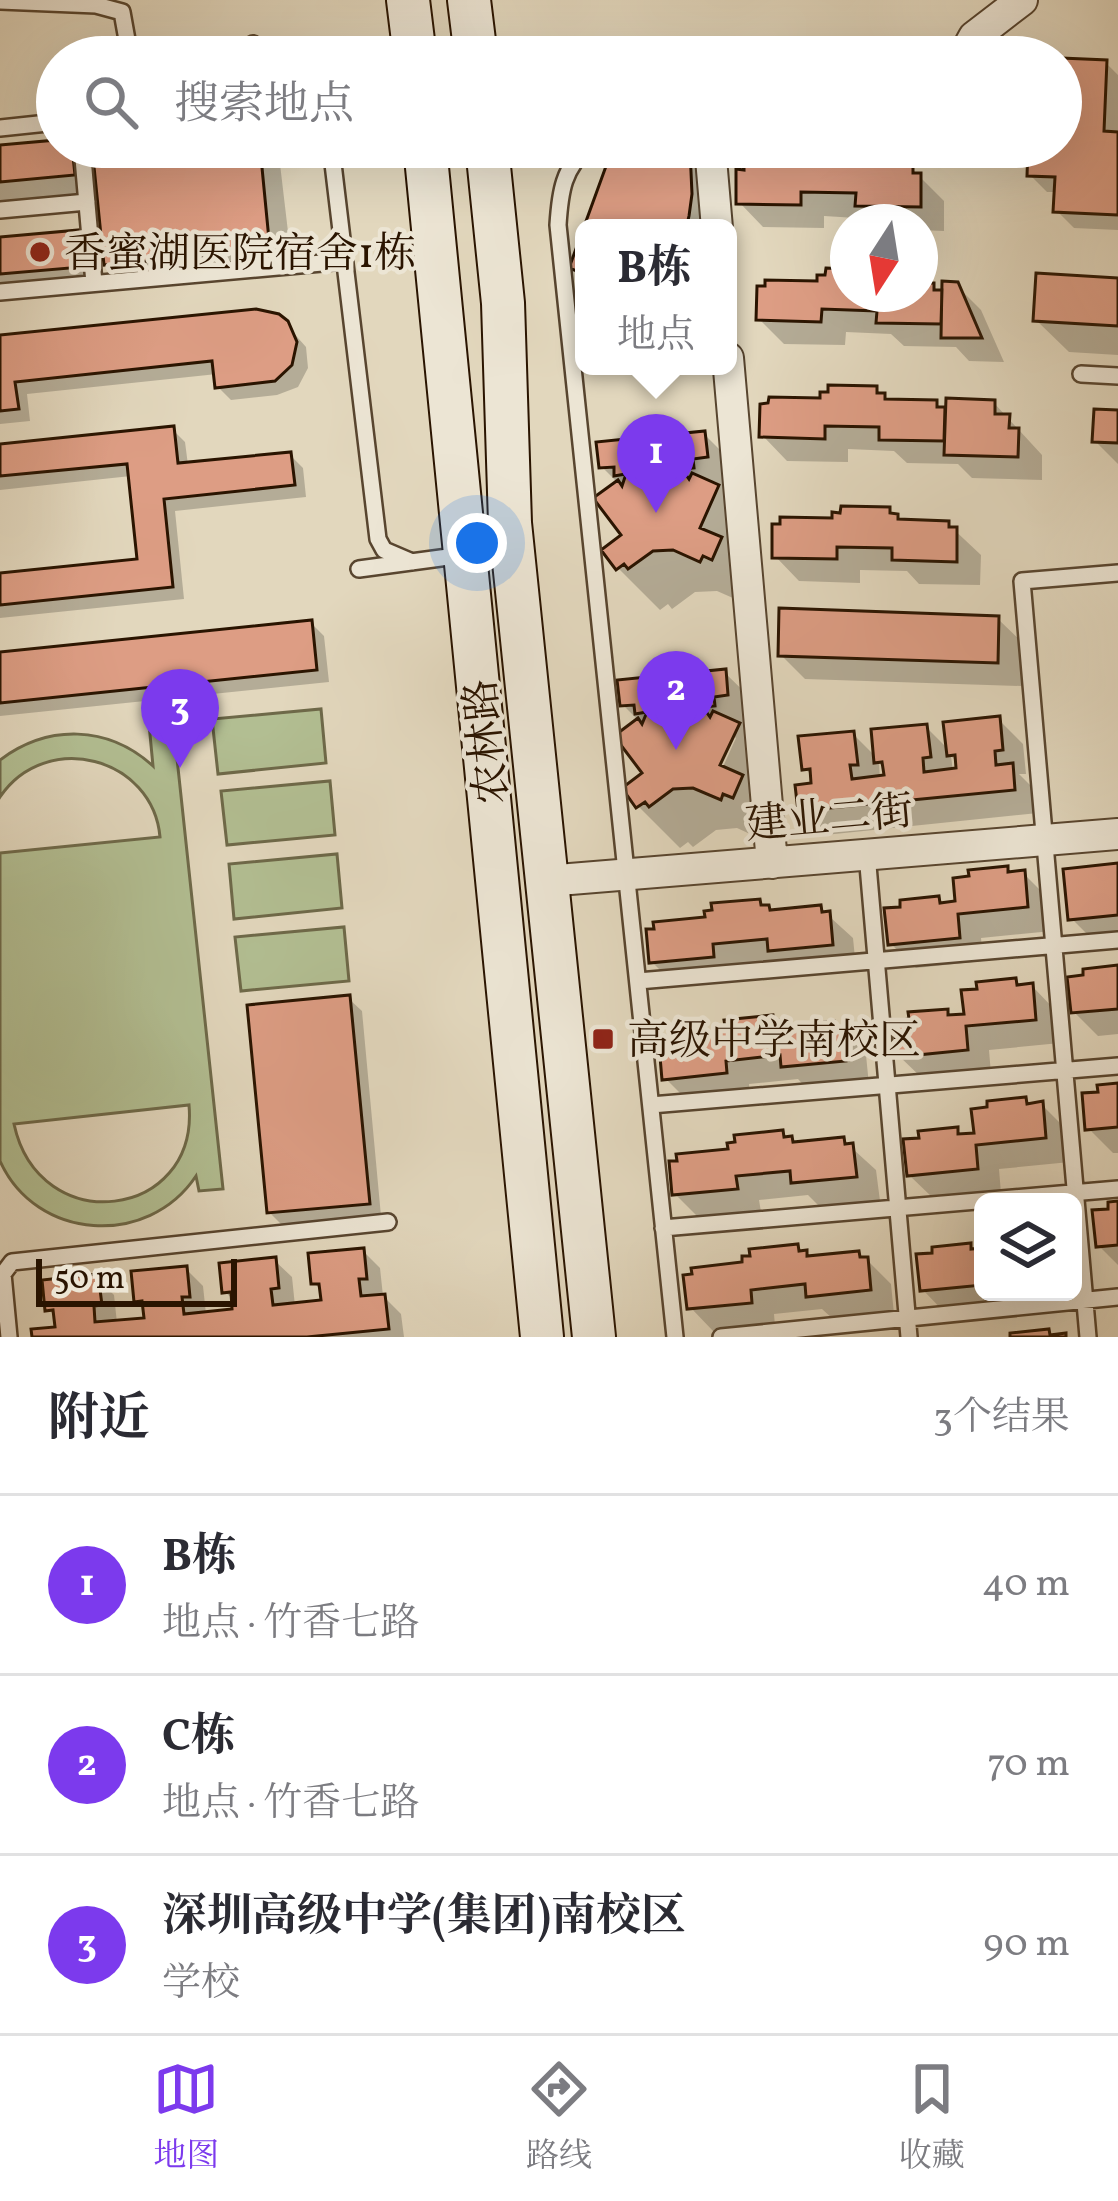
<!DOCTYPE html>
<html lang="zh">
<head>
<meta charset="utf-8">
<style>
	:root { --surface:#fff; --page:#f2f2f3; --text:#2b2b33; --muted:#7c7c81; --line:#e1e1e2; --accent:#7c3aed }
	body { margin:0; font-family:Vollkorn,"Noto Serif SC",serif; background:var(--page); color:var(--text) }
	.controls { position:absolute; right:36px; bottom:36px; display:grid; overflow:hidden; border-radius:18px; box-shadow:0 12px 48px #0002 }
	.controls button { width:108px; height:108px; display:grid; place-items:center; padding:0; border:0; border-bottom:3px solid var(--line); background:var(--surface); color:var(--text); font:60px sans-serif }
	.compass { position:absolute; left:830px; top:204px; width:108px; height:108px; border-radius:50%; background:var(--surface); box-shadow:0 12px 48px #0002; rotate:192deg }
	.scale { position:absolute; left:36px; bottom:30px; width:201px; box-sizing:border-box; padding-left:12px; border:6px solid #2a1400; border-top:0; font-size:33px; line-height:42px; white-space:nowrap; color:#2a1400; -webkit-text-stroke:9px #ece5d4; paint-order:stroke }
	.you { position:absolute; left:477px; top:543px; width:42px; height:42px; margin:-30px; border:9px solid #fff; border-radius:50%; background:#1a73e8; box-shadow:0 0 0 18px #1a73e833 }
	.badge { display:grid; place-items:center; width:78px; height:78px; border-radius:50%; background:var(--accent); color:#fff; font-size:39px; font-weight:700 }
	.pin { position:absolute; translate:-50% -99px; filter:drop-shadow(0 3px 6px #0008) }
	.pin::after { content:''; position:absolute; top:63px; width:42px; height:36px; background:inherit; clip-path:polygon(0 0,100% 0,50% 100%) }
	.popup { position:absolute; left:575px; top:219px; width:162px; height:156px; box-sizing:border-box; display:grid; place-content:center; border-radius:18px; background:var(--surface); filter:drop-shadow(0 3px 9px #0005); font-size:39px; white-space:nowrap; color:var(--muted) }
	.popup b { font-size:45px; color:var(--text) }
	.popup::after { content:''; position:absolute; left:50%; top:100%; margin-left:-24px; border:24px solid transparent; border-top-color:var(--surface) }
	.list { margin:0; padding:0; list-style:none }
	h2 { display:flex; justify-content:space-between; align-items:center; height:156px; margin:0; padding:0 48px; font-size:51px }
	h2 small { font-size:39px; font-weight:400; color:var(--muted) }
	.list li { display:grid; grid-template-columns:78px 1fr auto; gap:36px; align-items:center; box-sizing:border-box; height:180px; padding:0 48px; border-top:3px solid var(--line) }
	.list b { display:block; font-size:45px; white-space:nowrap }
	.list p { margin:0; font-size:39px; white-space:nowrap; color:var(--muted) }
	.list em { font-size:39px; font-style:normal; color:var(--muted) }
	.icon { flex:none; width:66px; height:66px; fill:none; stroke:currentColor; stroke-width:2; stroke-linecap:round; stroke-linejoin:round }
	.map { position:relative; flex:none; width:1118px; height:1337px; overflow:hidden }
	.search { position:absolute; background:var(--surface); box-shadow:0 12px 48px #0002; left:36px; right:36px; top:36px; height:132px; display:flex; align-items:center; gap:30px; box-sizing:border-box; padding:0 42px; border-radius:66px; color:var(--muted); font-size:45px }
	.sheet { height:696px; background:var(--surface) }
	nav { display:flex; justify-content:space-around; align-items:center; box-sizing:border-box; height:168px; border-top:3px solid var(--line); background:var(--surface); font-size:33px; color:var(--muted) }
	nav a { display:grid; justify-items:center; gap:6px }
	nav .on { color:var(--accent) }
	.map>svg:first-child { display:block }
	.green { fill:#b2be92; stroke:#6e6949; stroke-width:3; fill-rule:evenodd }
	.shadow { fill:#0003; fill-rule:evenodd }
	.building { fill:#dd9d84; stroke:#2a1400; stroke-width:3 }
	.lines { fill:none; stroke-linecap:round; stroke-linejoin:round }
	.lane-casing { stroke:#58452f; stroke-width:20 }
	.street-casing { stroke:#58452f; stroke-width:34 }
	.secondary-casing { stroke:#2a1400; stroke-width:46 }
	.lane { stroke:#ece5d4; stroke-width:15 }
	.street { stroke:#ece5d4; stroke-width:30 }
	.secondary { stroke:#ece5d4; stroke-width:42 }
	.poi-dot { fill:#8f2418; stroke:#ece5d4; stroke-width:4.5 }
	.labels { text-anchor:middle; stroke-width:9; stroke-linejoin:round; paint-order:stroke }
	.poi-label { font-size:42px; fill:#2a1400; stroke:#ece5d4; text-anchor:start }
	.street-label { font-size:42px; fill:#2a1400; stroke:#ece5d4 }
</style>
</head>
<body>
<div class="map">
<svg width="1118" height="1337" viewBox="0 0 1118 1337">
	<rect width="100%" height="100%" fill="#e2d7bd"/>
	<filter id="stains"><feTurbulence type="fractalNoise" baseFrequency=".00167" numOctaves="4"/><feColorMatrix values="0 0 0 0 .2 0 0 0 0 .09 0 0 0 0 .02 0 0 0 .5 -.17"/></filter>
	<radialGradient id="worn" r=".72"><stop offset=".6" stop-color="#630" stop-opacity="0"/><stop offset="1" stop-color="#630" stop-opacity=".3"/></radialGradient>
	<path class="green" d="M321,709L326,763L218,774L212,719Z
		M173,721L223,1189L199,1191L196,1176C148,1248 36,1241 0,1161V853L160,837C153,757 46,729 0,797V760C48,724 108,725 153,766L149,724ZM189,1105C199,1220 39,1240 14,1124Z
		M330,781L335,835L227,845L221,791Z
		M337,854L342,908L234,919L229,864Z
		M344,927L349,981L241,991L235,937Z"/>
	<path class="shadow" d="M1061,61L1106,63L1118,75V230L1074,228L1056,210L1057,192H1047L1030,175L1031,147H1061Z
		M57,143V147H76L97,168L95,147H278L293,274L131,289L102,260L105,291L0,300V240L78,233L106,261L100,199L0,208V148Z
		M616,147H657L666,156L688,153L730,195L733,238L728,267V228H586Z
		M852,156L866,168L912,169L944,201V231L920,230V222L824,216V228L763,227L739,202L799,167Z
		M848,272V294H920V286H933L940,293L956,285L981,310L1004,362L969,361L956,347L904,346L891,334L846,332L845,345L784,344L759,319Z
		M1118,281V355L1069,352L1036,320Z
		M291,330L306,347L308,368L298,387L277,395L231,400L218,387L217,374L27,394L30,421L0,424V338Z
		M876,389L890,402L936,403L943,410L994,403L1042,455V480L972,478L958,464L907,463L894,451L848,449V462L787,461L763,436L823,401Z
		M1118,413V464L1095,441Z
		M172,429L185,442L188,465L290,455L303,468L306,497L175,511L184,599L0,618V576L141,561L131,476L0,490V447Z
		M704,434L746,476L734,504L759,530L744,563L763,582L754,600L742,602L717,591L695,592L672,609L668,604L660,610L618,568L625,536L618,483L602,467Z
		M889,510L902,522L948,524L981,555L980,585L919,584L907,571L860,570V583L799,581L775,556L835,521Z
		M998,619L1023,643L1021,686L805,679L781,655Z
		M311,623L324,636L329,682L0,716V655Z
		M724,672L767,714L755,742L780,767L764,801L763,840L737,828L716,830L693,847L688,842L680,848L638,806L646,774L639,721L623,705ZM731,734L736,738L717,780L712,777Z
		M998,719L1023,744L1026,774H1019L1036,791L1038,813L825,835L801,810L814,786V777L805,769L853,734L876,757L926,727L949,750ZM951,756L959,764V771L953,772ZM879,763L886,771L887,778L880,779Z
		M1118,866V941L1096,943L1071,918Z
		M1007,869L1012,875L1024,874L1048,898L1052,931L981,938L983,961L916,968L891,944L938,899L944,905L959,904Z
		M759,902L773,912L820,908L853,938L856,968H736L737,981L677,987L652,962L708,919Z
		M1118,968V1034L1098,1036L1074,1012Z
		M1015,981L1021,987L1032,986L1056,1011L1060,1043L989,1050L991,1074L924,1080L899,1056L946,1012L952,1018L967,1016Z
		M349,999L362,1011L381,1216L282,1225L269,1212Z
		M772,1018L786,1029L833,1024L842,1030L866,1055L869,1085L809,1091L798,1079L749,1084L750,1097L690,1103L665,1078L721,1035Z
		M1118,1086V1153H1113L1088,1128L1101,1094Z
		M1025,1100L1031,1106L1042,1105L1066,1129L1070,1162L999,1169L1001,1193L934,1199L909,1175L957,1130L963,1137L977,1135Z
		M782,1133L796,1144L843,1140L876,1170L880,1201L819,1206L808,1195L759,1200L761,1212L700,1219L675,1194L731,1151Z
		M1118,1204V1265L1099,1246Z
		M970,1246L975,1252L983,1251V1292H1013L1014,1308L947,1315L923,1290Z
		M797,1247L811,1258L858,1254L867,1260L891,1284L894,1314L834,1320L822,1309L774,1314L775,1326L714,1332L690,1307L746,1265Z
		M363,1251L380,1268L383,1296L401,1314L404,1337H35L58,1329L57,1318L48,1309L97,1278L114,1295L117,1323L147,1321L146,1310L137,1301L186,1269L203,1286L206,1314L236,1312L235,1301L225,1292L274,1260L292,1277L295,1306L324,1303L323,1292L314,1283Z"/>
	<path class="building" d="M1061,58L1107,60L1104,131L1118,132V215L1053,212L1055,177L1027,176L1028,147H1061Z
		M57,140V147H72L75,175L0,182V145Z
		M92,147H260L270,250L104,265Z
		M613,147H661V153L690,150L692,194L689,216L686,228H584V274L569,268Z
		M804,151L854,153L853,160L861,159V165L913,166V173H921V207L855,206L856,193L801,192V205L736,204V169L744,170V163L796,164V158H804Z
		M79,230L82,267L0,274V237Z
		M826,268L848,269V294H920V283H934V290H942L941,324L876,323L877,311L822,309L821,322L756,320L757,286H765V280L817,281V275H825Z
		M1036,273L1118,278V326L1033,321Z
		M942,281L958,282L982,338H941Z
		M256,309L279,314L288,321L297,342L292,365L275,381L215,388L212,361L15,382L19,409L0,411V335Z
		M828,385L877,386V393H885V399L937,400V407H945L944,441L879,440V427L825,426V439L759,437L760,404L768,403L769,397L820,398V392H828Z
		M946,398L995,400V414H1010L1009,428H1019L1018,457L944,455Z
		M1094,409L1118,410V443L1092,442Z
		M174,426L178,463L291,452L295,485L164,499L173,587L0,605V573L137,559L127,464L0,476V444Z
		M705,431L708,457L693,459L694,468L682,469L689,479L692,473L719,485L700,528L722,537L712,560L703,556L700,562L673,550L653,551L628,569L624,564L616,570L601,550L621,535L593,498L618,480L622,486L626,474L614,476V467L599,468L596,442Z
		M841,506L890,507V513L898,514V519L949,521V527H957V562L892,560V548L837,547V559L772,558V524H780V517L832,518V512L840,513Z
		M779,608L999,616L998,663L778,656Z
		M312,620L317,670L0,703V652Z
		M726,669L728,695L714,697L715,706L703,707L710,717L713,711L740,723L720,765L743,775L733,798L723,794L721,800L693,788L673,789L649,807L645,802L636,808L622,788L642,773L614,736L638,718L642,724L647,712L635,714L634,705L620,706L617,680Z
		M1000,716L1003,750L995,751L996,765L1013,763L1015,790L798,811L795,785L811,783L810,769L802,770L798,736L854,731L858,765H850L852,779L884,775L882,762L874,763L871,729L927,724L931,757L923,758L924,772L956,768L955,755L947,756L943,722Z
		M1118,863V915L1068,920L1063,869Z
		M1008,866V872L1025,870L1028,907L958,914L960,938L888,945L884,908L900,907V900L939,896L940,903L955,901L953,878L969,876L968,870Z
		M760,899L761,905H769L770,910L821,905L822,912L830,911L833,945L768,951L767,939L713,944L714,957L649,963L646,929H654L653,922L705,917L704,911L712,910L711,903Z
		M1118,965V1009L1071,1013L1067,977L1083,975V969Z
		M1016,978L1017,985L1033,983L1036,1020L966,1026L968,1050L897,1057L893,1021L909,1019L908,1012L948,1009V1015L964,1014L961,990L977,989L976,982Z
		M350,995L370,1204L267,1213L247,1005Z
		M773,1015L774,1021L782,1020V1026L834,1021L835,1028L843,1027L846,1061L781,1067L780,1055L726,1061L727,1073L662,1080L659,1045H666V1038L718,1033L717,1027L725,1026L724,1020Z
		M1118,1083V1127L1085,1130L1082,1093L1098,1092L1097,1085Z
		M1026,1097L1027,1104L1043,1101L1046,1138L976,1145L978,1169L907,1176L903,1139L919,1138L918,1131L958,1127V1134L974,1133L971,1109L987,1107V1101Z
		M783,1130L784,1137L792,1136L793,1142L844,1137L845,1144L853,1143L857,1177L791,1183L790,1171L736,1176L738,1189L672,1195L669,1161H677L676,1154L728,1149L727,1143L735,1142L734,1135Z
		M1118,1201V1245L1096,1247L1092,1210L1108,1209V1202Z
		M971,1243V1249L983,1248V1285L920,1291L916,1254L932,1253V1247Z
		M798,1244L799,1251L807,1250V1256L859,1251L860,1257H868L871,1290L806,1297L805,1284L751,1290L752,1303L687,1309L683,1275L692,1274L691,1268L742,1262V1256H750L749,1249Z
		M364,1248L367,1279H359L361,1296L385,1294L389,1329L307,1337H32L31,1329L55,1327L53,1310L45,1311L42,1280L98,1274L102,1305L94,1306L95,1322L144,1318L142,1301L134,1302L131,1271L187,1266L190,1297H182L184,1314L232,1309L231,1292L222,1293L219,1263L276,1257L279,1288L271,1289L273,1305L321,1300L319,1284H311L308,1253Z
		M1049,1329L1050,1335L1066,1333V1337H1010V1333Z"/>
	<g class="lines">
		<g class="lane-casing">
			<path id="lane" d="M0,1L96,5L122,12L129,51L135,57
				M236,57L253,44
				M0,128L57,122
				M82,147L94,283
				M331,147L378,539L384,550L412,562
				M589,147C563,167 560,193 558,225L675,1337
				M0,210L87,202
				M0,292L344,261
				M1081,374L1118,376
				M359,569L463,555
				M867,854L909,1337
				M638,981L1118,940
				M651,1105L1118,1066
				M663,1228L1118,1189
				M9,1337L3,1274L12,1262L388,1222
				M721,1337L1118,1297
				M1088,1337L1022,581L1118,573"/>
		</g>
		<g class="street-casing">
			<path id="street" d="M963,57L974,37L1022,0
				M710,147L717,228
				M728,358L772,863
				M546,881L1118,834"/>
		</g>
		<g class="secondary-casing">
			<path id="secondary" d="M408,0L415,57
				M469,0L476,57
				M425,147L542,1337
				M487,147L503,303L510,523L594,1337"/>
		</g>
		<use href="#lane" class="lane"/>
		<use href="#street" class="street"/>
		<use href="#secondary" class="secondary"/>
	</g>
	<g class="poi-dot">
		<circle cx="40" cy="252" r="12"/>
		<rect x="591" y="1027" width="24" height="24" rx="6"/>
	</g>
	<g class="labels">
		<g class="poi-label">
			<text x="64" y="267">香蜜湖医院宿舍1栋</text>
			<text x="627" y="1054">高级中学南校区</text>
		</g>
		<g class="street-label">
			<text transform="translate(485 742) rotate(-96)" y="15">农林路</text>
			<text transform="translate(829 816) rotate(-5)" y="15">建业二街</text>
		</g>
	</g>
	<rect width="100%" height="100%" filter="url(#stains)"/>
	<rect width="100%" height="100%" fill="url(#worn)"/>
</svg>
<div class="controls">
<button><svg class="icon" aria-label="layers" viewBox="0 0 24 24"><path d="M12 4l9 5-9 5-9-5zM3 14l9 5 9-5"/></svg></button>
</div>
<svg class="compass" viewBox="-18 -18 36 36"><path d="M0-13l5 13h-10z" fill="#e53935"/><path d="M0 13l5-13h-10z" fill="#7c7c81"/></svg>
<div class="scale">50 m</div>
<div class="you"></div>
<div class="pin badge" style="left:656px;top:513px">1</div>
<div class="popup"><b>B栋</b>地点</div>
<div class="pin badge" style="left:676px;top:750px">2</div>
<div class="pin badge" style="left:180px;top:768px">3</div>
<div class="search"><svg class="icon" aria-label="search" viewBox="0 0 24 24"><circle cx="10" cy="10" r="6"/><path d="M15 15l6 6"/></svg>搜索地点</div>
</div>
<section class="sheet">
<h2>附近<small>3个结果</small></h2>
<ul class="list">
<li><span class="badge">1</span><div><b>B栋</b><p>地点 · 竹香七路</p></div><em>40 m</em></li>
<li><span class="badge">2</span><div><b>C栋</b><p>地点 · 竹香七路</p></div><em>70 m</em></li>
<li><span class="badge">3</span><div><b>深圳高级中学(集团)南校区</b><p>学校</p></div><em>90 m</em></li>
</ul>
</section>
<nav>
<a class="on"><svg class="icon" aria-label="map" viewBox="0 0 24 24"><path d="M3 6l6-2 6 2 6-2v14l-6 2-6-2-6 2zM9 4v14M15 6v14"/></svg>地图</a>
<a><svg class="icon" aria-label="directions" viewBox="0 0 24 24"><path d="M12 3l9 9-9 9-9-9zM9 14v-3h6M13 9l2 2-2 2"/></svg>路线</a>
<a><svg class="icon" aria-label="saved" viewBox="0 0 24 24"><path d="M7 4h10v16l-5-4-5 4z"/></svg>收藏</a>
</nav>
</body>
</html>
